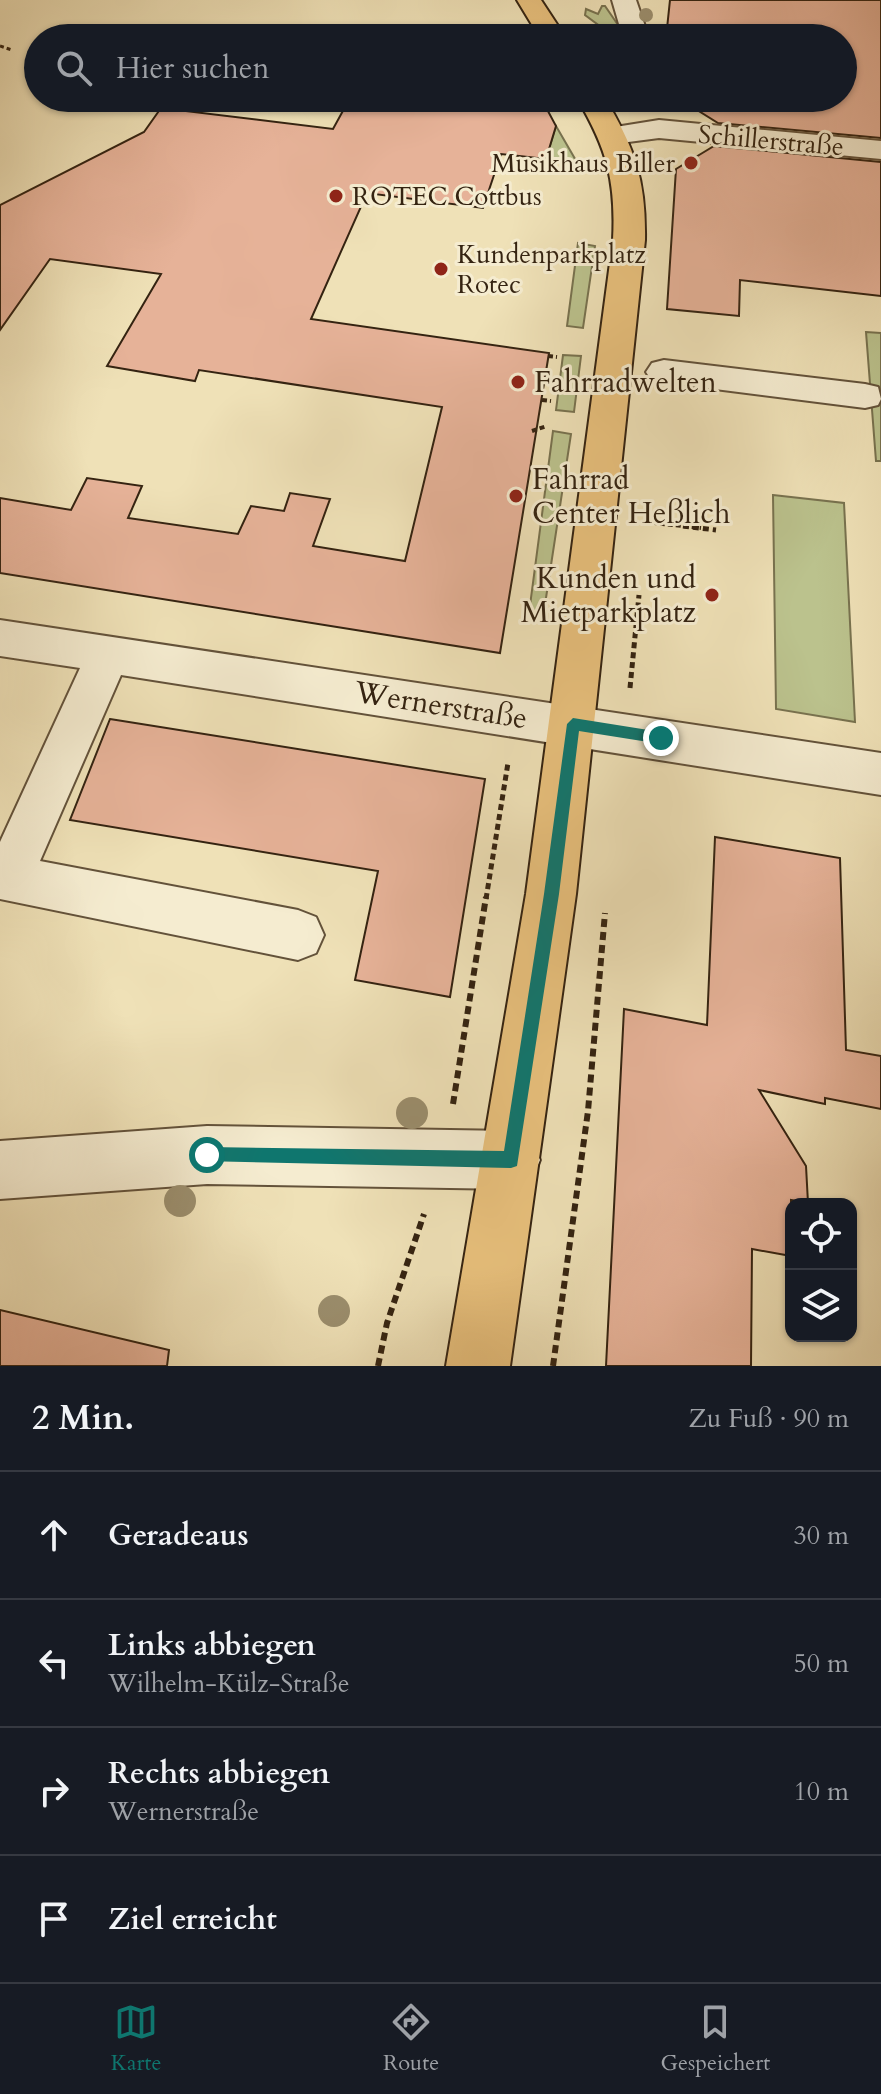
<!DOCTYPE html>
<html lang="de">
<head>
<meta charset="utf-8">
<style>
	:root { --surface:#171b24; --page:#20242c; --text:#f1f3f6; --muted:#9ea1a6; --line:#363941; --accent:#0f766e }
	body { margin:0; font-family:Cardo,serif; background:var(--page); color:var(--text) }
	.controls { position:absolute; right:24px; bottom:24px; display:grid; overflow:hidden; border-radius:16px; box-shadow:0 2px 6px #0004 }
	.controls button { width:72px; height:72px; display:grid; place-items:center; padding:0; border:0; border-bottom:2px solid var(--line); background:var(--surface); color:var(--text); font:40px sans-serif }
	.stop { position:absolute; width:24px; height:24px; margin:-18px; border:6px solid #0f766e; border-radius:50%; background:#fff }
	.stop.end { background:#0f766e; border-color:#fff; box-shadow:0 2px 8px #0008 }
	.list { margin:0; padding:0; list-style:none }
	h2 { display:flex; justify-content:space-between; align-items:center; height:104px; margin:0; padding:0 32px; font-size:34px }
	h2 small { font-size:26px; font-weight:400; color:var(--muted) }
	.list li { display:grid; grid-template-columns:52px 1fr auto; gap:24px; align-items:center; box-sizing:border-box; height:128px; padding:0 32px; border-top:2px solid var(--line) }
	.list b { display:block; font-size:30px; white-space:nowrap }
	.list p { margin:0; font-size:26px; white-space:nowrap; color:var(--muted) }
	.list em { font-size:26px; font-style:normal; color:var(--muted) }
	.icon { flex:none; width:44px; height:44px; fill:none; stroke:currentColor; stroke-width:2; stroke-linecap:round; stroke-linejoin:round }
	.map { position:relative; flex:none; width:881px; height:1366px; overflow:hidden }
	.search { position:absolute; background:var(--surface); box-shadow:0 2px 6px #0004; left:24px; right:24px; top:24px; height:88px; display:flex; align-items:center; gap:20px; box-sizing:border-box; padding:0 28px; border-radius:44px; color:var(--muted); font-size:30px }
	.sheet { height:616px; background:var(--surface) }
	nav { display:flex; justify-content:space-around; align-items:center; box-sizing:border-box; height:112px; border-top:2px solid var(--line); background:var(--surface); font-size:22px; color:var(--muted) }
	nav a { display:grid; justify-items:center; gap:4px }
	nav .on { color:var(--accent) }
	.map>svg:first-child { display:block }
	.green { fill:#bbc28d; stroke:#78724f; stroke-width:2 }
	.building { fill:#e6b298; stroke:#342311; stroke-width:2 }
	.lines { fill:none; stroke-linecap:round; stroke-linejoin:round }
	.minor-casing { stroke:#63523a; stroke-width:4 }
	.major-casing { stroke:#342311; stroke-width:4 }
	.path-far3 { stroke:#342311; stroke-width:3; stroke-dasharray:4 3; stroke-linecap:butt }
	.path-far2 { stroke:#342311; stroke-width:4; stroke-dasharray:5 3; stroke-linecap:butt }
	.path-far1 { stroke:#342311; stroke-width:5; stroke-dasharray:6 4; stroke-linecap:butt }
	.path { stroke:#342311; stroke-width:6; stroke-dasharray:8 5; stroke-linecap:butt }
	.minor { fill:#f5ecd0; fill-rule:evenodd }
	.major { fill:#e8c07c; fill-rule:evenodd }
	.tree { fill:#9b8e6d }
	.route { fill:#0f766e }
	.poi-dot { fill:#8f2418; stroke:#f5ecd0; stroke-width:3 }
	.labels { text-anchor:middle; stroke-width:6; stroke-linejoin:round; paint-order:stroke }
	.far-street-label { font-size:26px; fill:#342311; stroke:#f5ecd0 }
	.far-poi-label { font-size:26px; fill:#342311; stroke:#f5ecd0; text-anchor:start }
	.poi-label { font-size:30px; fill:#342311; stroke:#f5ecd0; text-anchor:start }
	.street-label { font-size:30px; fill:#342311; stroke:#f5ecd0 }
</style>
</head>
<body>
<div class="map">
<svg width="881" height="1366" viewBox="0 0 881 1366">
	<rect width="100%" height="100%" fill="#efe1b7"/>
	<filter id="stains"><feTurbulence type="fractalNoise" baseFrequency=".0025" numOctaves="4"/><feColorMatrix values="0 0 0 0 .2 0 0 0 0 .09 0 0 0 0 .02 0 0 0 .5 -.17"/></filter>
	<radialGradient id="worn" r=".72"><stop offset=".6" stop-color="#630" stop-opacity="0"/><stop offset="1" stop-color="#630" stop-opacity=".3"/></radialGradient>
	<path class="green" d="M602,6H605L627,38H608L601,27L585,15L586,9L598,14Z
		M556,126L578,164L546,159Z
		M578,243L595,246L583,328L567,326Z
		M866,332L881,333V461H876Z
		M563,355L581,356L574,412L556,410Z
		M553,431L571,434L544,611L529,613Z
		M773,495L844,503L855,722L776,709Z"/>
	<path class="building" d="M670,0H881V138L718,123L678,98H843V38H666Z
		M350,98H541L556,126L546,159L501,154L483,208L367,193L311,319L549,353L500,653L0,573V498L71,510L87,478L142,486L128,518L238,534L251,506L284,511L290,493L330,499L313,546L405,561L442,407L199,370L195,381L107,366L161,274L50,259L0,330V205L144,132L161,108L333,129Z
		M714,146L881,162V296L740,280L739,316L667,309L676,169Z
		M110,719L485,779L450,997L355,980L378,871L70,820Z
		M715,837L840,858L846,1050L881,1056V1109L825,1098V1104L759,1090L806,1166L808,1203L791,1200V1256L752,1249L751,1366H606L624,1009L707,1025Z
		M0,1310L169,1350L167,1366H0Z"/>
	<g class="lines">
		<g class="minor-casing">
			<path id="minor" d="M612,0H636L649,38H623Z
				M659,120L881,141V159L659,138L613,144L603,141L599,135L603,129Z
				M664,360L865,384L878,387L881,399L878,405L865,408L652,381L646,372L652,363Z
				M0,620L881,753V795L121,675L40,861L298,910L316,917L324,935L316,953L298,960L0,899V842L80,668L0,656Z
				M207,1126L511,1131L531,1140L540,1160L531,1180L511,1189L207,1184L0,1199V1141Z"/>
		</g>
		<g class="major-casing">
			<path id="major" d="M517,0H541L566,38H540Z
				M577,98H605C635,149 646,180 645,240L576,894L510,1366H446L526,894L613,240C616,181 607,149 577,98Z"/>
		</g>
		<path class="path-far3" d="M0,46L12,50"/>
		<path class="path-far2" d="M548,356L557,357
			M542,400L551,401
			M532,431L547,426
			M644,522L701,528"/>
		<path class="path-far1" d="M683,526L716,530
			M630,688L639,595
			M486,899L508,763"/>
		<path class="path" d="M453,1104L486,897
			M378,1366L387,1323L424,1214
			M553,1366L588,1111L605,913"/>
		<use href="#minor" class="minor"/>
		<use href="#major" class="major"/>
	</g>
	<g class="tree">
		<circle cx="646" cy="15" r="7"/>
		<circle cx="412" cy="1113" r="16"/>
		<circle cx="180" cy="1201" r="16"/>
		<circle cx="334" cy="1311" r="16"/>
	</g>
	<path class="route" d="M573,718L661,732L667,738L661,744L579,731L559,894L517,1166L511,1168L201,1161L199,1155L201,1149L207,1147L504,1151L544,894L567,724Z"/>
	<g class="poi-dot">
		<circle cx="691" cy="163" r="8"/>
		<circle cx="336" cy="196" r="8"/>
		<circle cx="441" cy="269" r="8"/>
		<circle cx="518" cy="382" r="8"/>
		<circle cx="516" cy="496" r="8"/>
		<circle cx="712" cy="595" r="8"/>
	</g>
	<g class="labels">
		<g class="far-street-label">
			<text transform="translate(771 140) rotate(5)" y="9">Schillerstraße</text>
		</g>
		<g class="far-poi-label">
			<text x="675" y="172" text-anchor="end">Musikhaus Biller</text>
			<text x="352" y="205">ROTEC Cottbus</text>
			<text x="457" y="263">Kundenparkplatz<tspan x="457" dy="30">Rotec</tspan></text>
		</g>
		<g class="poi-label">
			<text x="534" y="392">Fahrradwelten</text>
			<text x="532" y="489">Fahrrad<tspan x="532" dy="34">Center Heßlich</tspan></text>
			<text x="696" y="588" text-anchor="end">Kunden und<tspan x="696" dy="34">Mietparkplatz</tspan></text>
		</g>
		<g class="street-label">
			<text transform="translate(441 705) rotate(9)" y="10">Wernerstraße</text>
		</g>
	</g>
	<rect width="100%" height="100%" filter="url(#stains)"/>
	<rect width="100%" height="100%" fill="url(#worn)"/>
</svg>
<div class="controls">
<button><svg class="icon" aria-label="locate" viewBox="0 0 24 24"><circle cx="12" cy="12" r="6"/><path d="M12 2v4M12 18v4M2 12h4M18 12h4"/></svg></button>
<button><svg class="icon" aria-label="layers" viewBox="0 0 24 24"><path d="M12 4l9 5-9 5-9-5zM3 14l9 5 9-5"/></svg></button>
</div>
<div class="stop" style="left:207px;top:1155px"></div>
<div class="stop end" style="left:661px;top:738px"></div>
<div class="search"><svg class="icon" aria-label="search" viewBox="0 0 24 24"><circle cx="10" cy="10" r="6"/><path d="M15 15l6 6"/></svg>Hier suchen</div>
</div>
<section class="sheet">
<h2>2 Min.<small>Zu Fuß · 90 m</small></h2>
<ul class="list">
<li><svg class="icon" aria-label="ahead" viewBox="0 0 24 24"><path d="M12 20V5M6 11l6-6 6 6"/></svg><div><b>Geradeaus</b></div><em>30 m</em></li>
<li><svg class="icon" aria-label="left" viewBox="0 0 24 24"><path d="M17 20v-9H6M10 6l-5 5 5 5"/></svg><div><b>Links abbiegen</b><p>Wilhelm-Külz-Straße</p></div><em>50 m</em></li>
<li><svg class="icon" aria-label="right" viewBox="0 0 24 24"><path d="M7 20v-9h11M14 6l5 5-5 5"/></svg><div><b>Rechts abbiegen</b><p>Wernerstraße</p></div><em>10 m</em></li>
<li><svg class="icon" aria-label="arrive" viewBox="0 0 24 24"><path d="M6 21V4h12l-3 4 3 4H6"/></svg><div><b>Ziel erreicht</b></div></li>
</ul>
</section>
<nav>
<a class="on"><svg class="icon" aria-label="map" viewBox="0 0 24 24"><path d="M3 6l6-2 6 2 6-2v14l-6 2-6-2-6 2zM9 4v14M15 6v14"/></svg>Karte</a>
<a><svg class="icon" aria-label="directions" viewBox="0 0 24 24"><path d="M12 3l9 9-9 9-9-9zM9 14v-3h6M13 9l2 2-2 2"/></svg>Route</a>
<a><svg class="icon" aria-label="saved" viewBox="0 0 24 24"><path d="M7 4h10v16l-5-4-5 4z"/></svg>Gespeichert</a>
</nav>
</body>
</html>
